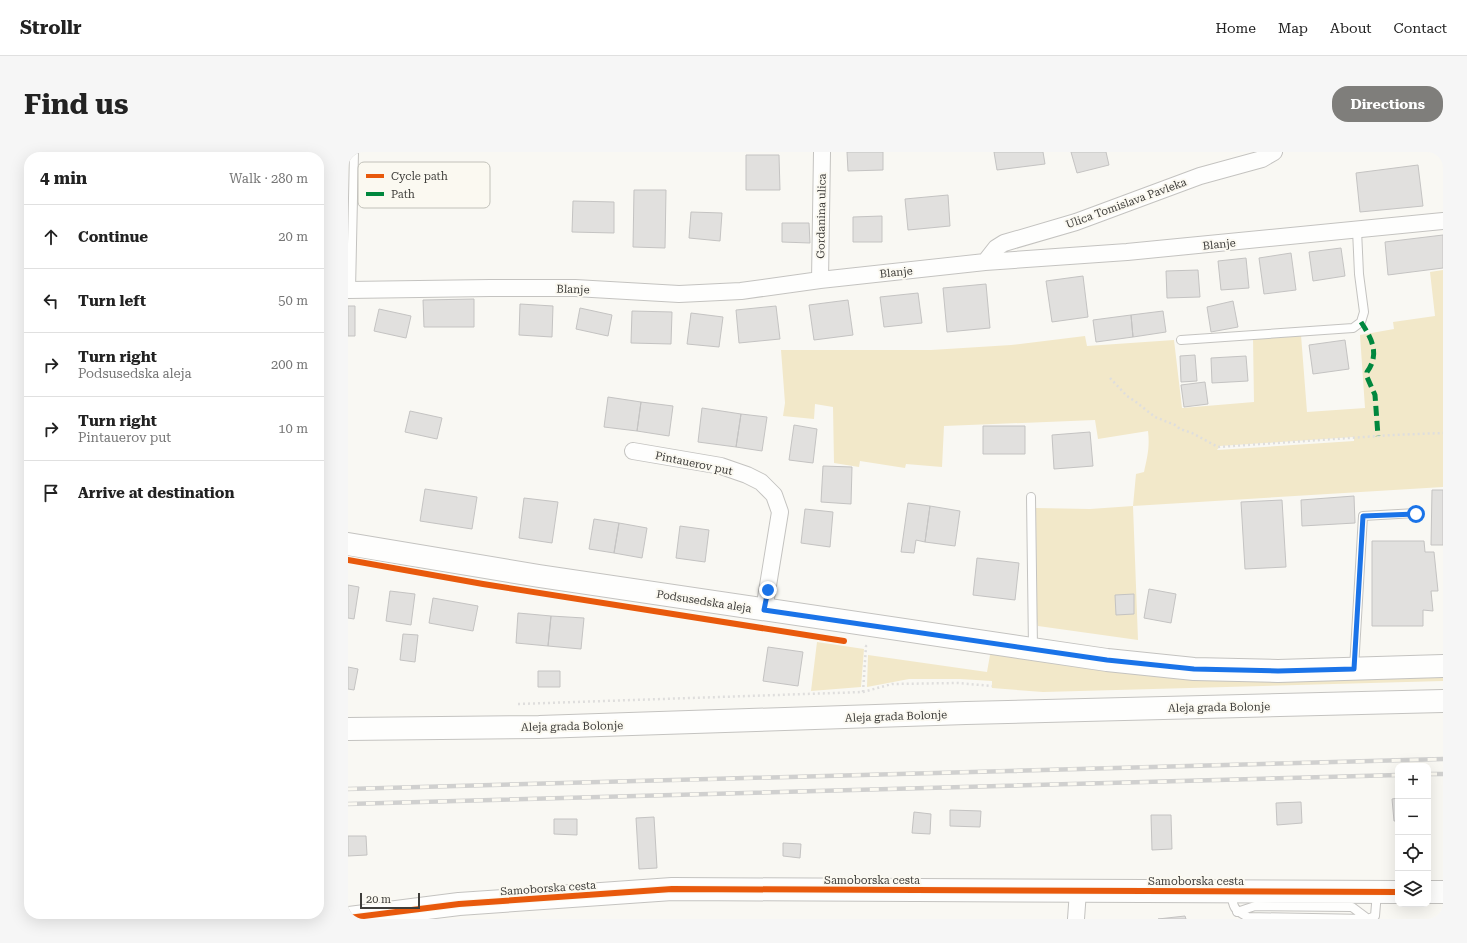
<!DOCTYPE html>
<html lang="en">
<head>
<meta charset="utf-8">
<style>
	:root { --surface:#fff; --page:#f6f6f6; --text:#222; --muted:#767676; --line:#e0e0e0; --accent:#7f7e7b }
	body { margin:0; font-family:"Roboto Serif",serif; background:var(--page); color:var(--text) }
	.controls { position:absolute; right:12px; bottom:12px; display:grid; overflow:hidden; border-radius:8px; box-shadow:0 4px 16px #0002 }
	.controls button { width:36px; height:36px; display:grid; place-items:center; padding:0; border:0; border-bottom:1px solid var(--line); background:var(--surface); color:var(--text); font:20px sans-serif }
	.scale { position:absolute; left:12px; bottom:10px; width:60px; box-sizing:border-box; padding-left:4px; border:2px solid #3e3d3a; border-top:0; font-size:11px; line-height:14px; white-space:nowrap; color:#3e3d3a; -webkit-text-stroke:3px #fbf9f1; paint-order:stroke }
	.stop { position:absolute; width:12px; height:12px; margin:-9px; border:3px solid #1a73e8; border-radius:50%; background:#fff }
	.stop.end { background:#1a73e8; border-color:#fff; box-shadow:0 1px 4px #0008 }
	.list { margin:0; padding:0; list-style:none }
	h2 { display:flex; justify-content:space-between; align-items:center; height:52px; margin:0; padding:0 16px; font-size:17px }
	h2 small { font-size:13px; font-weight:400; color:var(--muted) }
	.list li { display:grid; grid-template-columns:26px 1fr auto; gap:12px; align-items:center; box-sizing:border-box; height:64px; padding:0 16px; border-top:1px solid var(--line) }
	.list b { display:block; font-size:15px; white-space:nowrap }
	.list p { margin:0; font-size:13px; white-space:nowrap; color:var(--muted) }
	.list em { font-size:13px; font-style:normal; color:var(--muted) }
	.icon { flex:none; width:22px; height:22px; fill:none; stroke:currentColor; stroke-width:2; stroke-linecap:round; stroke-linejoin:round }
	.map { position:relative; flex:none; width:1095px; height:767px; overflow:hidden; border-radius:16px }
	header { display:flex; align-items:center; gap:24px; box-sizing:border-box; height:56px; padding:0 20px; background:var(--surface); border-bottom:1px solid var(--line) }
	header strong { font-size:19px }
	nav { display:flex; gap:22px; margin-inline-start:auto; font-size:14px }
	.intro { display:flex; align-items:center; justify-content:space-between; box-sizing:border-box; height:96px; padding:0 24px }
	h1 { margin:0; font-size:28px }
	.button { padding:10px 18px; border-radius:16px; background:var(--accent); color:#fff; font-size:14px; font-weight:700 }
	main { display:flex; gap:24px; padding:0 24px }
	aside { flex:1; background:var(--surface); border-radius:16px; box-shadow:0 4px 16px #0002 }
	.map>svg:first-child { display:block }
	.green { fill:#f2e8c9; fill-rule:evenodd }
	.building { fill:#e1e0de; stroke:#c4c3c2 }
	.lines { fill:none; stroke-linecap:round; stroke-linejoin:round }
	.lane-casing { stroke:#c4c3c0; stroke-width:10 }
	.street-casing { stroke:#c4c3c0; stroke-width:18 }
	.secondary-casing { stroke:#c4c3c0; stroke-width:24 }
	.path { stroke:#dfdedd; stroke-width:2.5; stroke-dasharray:2 3; stroke-linecap:butt }
	.lane { stroke:#fefefd; stroke-width:8 }
	.street { stroke:#fefefd; stroke-width:16 }
	.secondary { stroke:#fefefd; stroke-width:22 }
	.rail-casing { stroke:#d0d0cf; stroke-width:4.5 }
	.rail { stroke:#fbf9f1; stroke-width:3; stroke-dasharray:9; stroke-linecap:butt }
	.quiet { stroke:#00873e; stroke-width:5; stroke-dasharray:10 5; stroke-linecap:butt }
	.cycleway-casing { stroke:#fbf9f1; stroke-width:8 }
	.cycleway { stroke:#e8590c; stroke-width:6 }
	.route { stroke:#1a73e8; stroke-width:5 }
	.labels { text-anchor:middle; stroke-width:4; stroke-linejoin:round; paint-order:stroke }
	.street-label { font-size:11px; fill:#3e3d3a; stroke:#fbf9f1 }
	.key { fill:#fbf9f1; stroke:#c2c1ba; stroke-width:1 }
	.key-label { font-size:11px; fill:#3e3d3a }
</style>
</head>
<body>
<header>
<strong>Strollr</strong>
<nav><a>Home</a><a>Map</a><a>About</a><a>Contact</a></nav>
</header>
<div class="intro"><h1>Find us</h1><a class="button">Directions</a></div>
<main>
<aside>
<h2>4 min<small>Walk · 280 m</small></h2>
<ul class="list">
<li><svg class="icon" aria-label="ahead" viewBox="0 0 24 24"><path d="M12 20V5M6 11l6-6 6 6"/></svg><div><b>Continue</b></div><em>20 m</em></li>
<li><svg class="icon" aria-label="left" viewBox="0 0 24 24"><path d="M17 20v-9H6M10 6l-5 5 5 5"/></svg><div><b>Turn left</b></div><em>50 m</em></li>
<li><svg class="icon" aria-label="right" viewBox="0 0 24 24"><path d="M7 20v-9h11M14 6l5 5-5 5"/></svg><div><b>Turn right</b><p>Podsusedska aleja</p></div><em>200 m</em></li>
<li><svg class="icon" aria-label="right" viewBox="0 0 24 24"><path d="M7 20v-9h11M14 6l5 5-5 5"/></svg><div><b>Turn right</b><p>Pintauerov put</p></div><em>10 m</em></li>
<li><svg class="icon" aria-label="arrive" viewBox="0 0 24 24"><path d="M6 21V4h12l-3 4 3 4H6"/></svg><div><b>Arrive at destination</b></div></li>
</ul>
</aside>
<div class="map">
<svg width="1095" height="767" viewBox="0 0 1095 767">
	<rect width="100%" height="100%" fill="#f9f8f3"/>
	<path class="green" d="M1095,118V335L785,354L790,488L690,474L689,469L688,356L742,357L785,354L788,322L796,320C799,306 802,295 800,279L750,287L747,268L596,274L594,315L558,312L557,316L512,309L511,315L486,311L485,255L467,252L466,267L435,264L437,251L433,198H583L663,193L737,184L739,194L826,188L834,256L906,250L905,186L953,183L959,260L1017,256L1012,183L1046,177L1045,170L1087,164L1082,120ZM1006,285V289L869,298L872,294Z
		M469,490L516,497L513,535L463,539Z
		M647,501L1095,524V529L695,540L644,536V529L612,527H561L519,535L520,503L639,520L642,503Z"/>
	<path class="building" d="M499,0H535V18L500,19Z
		M646,0H695L697,12L649,18Z
		M723,0H758L761,13L729,21Z
		M398,3H431L432,38H398Z
		M1070,13L1075,54L1012,60L1008,21Z
		M286,38H318L317,96L285,95Z
		M600,43L602,74L560,78L557,47Z
		M225,49L266,50V81L224,80Z
		M343,60L374,61L372,89L341,86Z
		M534,64V90H505V65Z
		M434,71H461L462,91L434,90Z
		M1095,83V116L1040,123L1037,90Z
		M993,96L997,124L965,129L961,100Z
		M943,101L948,138L916,142L911,106Z
		M898,106L901,136L873,138L870,109Z
		M850,118L852,145L819,146L818,119Z
		M735,124L740,165L704,170L698,129Z
		M638,132L642,176L599,180L595,136Z
		M570,141L574,171L536,175L532,145Z
		M126,147V175H76L75,148Z
		M500,148L505,183L466,188L461,153Z
		M885,149L890,175L863,180L859,155Z
		M172,152L205,154L204,185L171,183Z
		M0,154H7V184H0Z
		M428,154L432,187L391,191L388,158Z
		M232,156L264,163L260,184L228,177Z
		M31,157L63,164L58,186L26,179Z
		M284,159L324,160L323,192L283,191Z
		M815,159L818,180L785,185L783,163Z
		M343,161L375,165L371,195L339,192Z
		M783,163L785,185L748,190L745,168Z
		M997,188L1001,217L965,222L961,193Z
		M847,203L849,229L833,230L832,204Z
		M898,204L900,229L864,231L863,206Z
		M857,230L860,252L836,255L833,233Z
		M260,245L293,250L289,279L256,275Z
		M293,250L325,254L321,284L289,279Z
		M354,256L393,262L388,295L350,290Z
		M62,259L94,266L89,287L57,280Z
		M393,262L419,265L414,299L388,295Z
		M446,273L469,277L465,311L441,308Z
		M635,274H677V302H635Z
		M742,280L745,314L706,317L704,283Z
		M475,314L504,315L503,352L473,350Z
		M77,337L129,345L124,377L72,369Z
		M1084,338H1095V393H1083Z
		M1006,344L1007,371L954,374L953,348Z
		M176,346L210,350L204,391L171,386Z
		M934,348L938,415L897,417L893,350Z
		M560,351L582,354L577,390L568,388L566,401L553,400Z
		M582,354L612,359L607,394L577,390Z
		M457,357L485,360L482,395L453,391Z
		M246,367L271,371L266,401L241,397Z
		M271,371L299,376L294,406L266,401Z
		M332,374L361,378L357,410L328,406Z
		M1024,389H1076L1077,400H1086L1090,439H1083L1085,459L1075,458V474H1024Z
		M629,406L671,411L667,448L625,443Z
		M0,433L11,435L6,467L0,466Z
		M801,437L828,442L823,471L796,466Z
		M42,439L67,442L63,473L38,469Z
		M786,442V462L768,463L767,443Z
		M85,446L130,454L125,479L81,471Z
		M170,461L203,464L200,494L168,491Z
		M203,464L236,466L233,497L200,494Z
		M55,482L70,483L67,510L52,508Z
		M420,495L455,500L450,534L415,529Z
		M0,515L10,517L6,538L0,537Z
		M190,519H212V535H190Z
		M1050,646V669H1046L1044,647Z
		M953,650L954,671L929,673L928,651Z
		M602,658L633,659L632,675L602,674Z
		M566,660L583,662L582,682L564,681Z
		M803,663H823L824,697L804,698Z
		M306,665L309,716L291,717L288,666Z
		M206,667H229V683L206,682Z
		M0,684H18L19,703L0,704Z
		M435,691L453,692L452,706L435,704Z
		M837,764L838,767H810Z"/>
	<g class="lines">
		<g class="lane-casing">
			<path id="lane" d="M3,138L6,0
				M833,188L1005,176L1013,170L1016,160L1011,122L1009,78
				M683,345L685,496
				M1006,516L1015,364L1068,361
				M883,740C885,756 886,758 900,765L1020,767L1027,764L1029,740
				M889,760L907,754L1004,755L1020,767"/>
		</g>
		<g class="street-casing">
			<path id="street" d="M637,110L648,96L656,91L728,70L852,24L914,7L926,0
				M472,128L474,0
				M0,138L142,136H227L331,142L393,139L472,128L637,110L779,100L1095,69
				M285,299L373,314L399,323L413,330L426,343L432,360L416,458
				M728,767L730,739"/>
		</g>
		<g class="secondary-casing">
			<path id="secondary" d="M0,392L191,424L759,508L846,517L930,519L1095,514
				M0,577L191,575L618,561L1095,549
				M1080,740H1095
				M0,766L111,752L324,737L1050,740"/>
		</g>
		<path class="path" d="M762,226L779,244L788,250L807,265L827,273L832,277L844,281L870,295L1045,283L1095,281
			M515,540L518,494H517
			M170,552L515,540L544,532L610,531L644,534"/>
		<use href="#lane" class="lane"/>
		<use href="#street" class="street"/>
		<use href="#secondary" class="secondary"/>
		<g class="rail-casing">
			<path id="rail" d="M1080,622H1095
				M0,637L1095,607
				M0,652L1050,623"/>
		</g>
		<use href="#rail" class="rail"/>
		<path class="quiet" d="M1013,170C1024,187 1032,202 1019,220V225L1027,243L1030,284"/>
		<g class="cycleway-casing">
			<path id="cycleway" d="M0,408L135,432L496,489
				M0,766L111,752L324,737L1050,740"/>
		</g>
		<use href="#cycleway" class="cycleway"/>
	</g>
	<g class="lines">
		<path class="route" d="M420,438L416,458L759,508L846,517L930,519L1006,517L1015,364L1068,362"/>
	</g>
	<g class="labels">
		<g class="street-label">
			<text transform="translate(778 51) rotate(-20)" y="4">Ulica Tomislava Pavleka</text>
			<text transform="translate(473 64) rotate(-89)" y="4">Gordanina ulica</text>
			<text transform="translate(871 92) rotate(-6)" y="4">Blanje</text>
			<text transform="translate(548 120) rotate(-6)" y="4">Blanje</text>
			<text transform="translate(225 137) rotate(2)" y="4">Blanje</text>
			<text transform="translate(346 311) rotate(12)" y="4">Pintauerov put</text>
			<text transform="translate(356 449) rotate(9)" y="4">Podsusedska aleja</text>
			<text transform="translate(871 555) rotate(-1)" y="4">Aleja grada Bolonje</text>
			<text transform="translate(548 564) rotate(-2)" y="4">Aleja grada Bolonje</text>
			<text transform="translate(224 574) rotate(-1)" y="4">Aleja grada Bolonje</text>
			<text x="524" y="732">Samoborska cesta</text>
			<text x="848" y="733">Samoborska cesta</text>
			<text transform="translate(200 736) rotate(-4)" y="4">Samoborska cesta</text>
		</g>
	</g>
	<rect x="10" y="10" width="132" height="46" rx="6" class="key"/>
	<rect x="18" y="22" width="18" height="4" fill="#e8590c"/>
	<rect x="18" y="40" width="18" height="4" fill="#00873e"/>
	<g class="key-label">
		<text x="43" y="28">Cycle path</text>
		<text x="43" y="46">Path</text>
	</g>
</svg>
<div class="controls">
<button>+</button>
<button>−</button>
<button><svg class="icon" aria-label="locate" viewBox="0 0 24 24"><circle cx="12" cy="12" r="6"/><path d="M12 2v4M12 18v4M2 12h4M18 12h4"/></svg></button>
<button><svg class="icon" aria-label="layers" viewBox="0 0 24 24"><path d="M12 4l9 5-9 5-9-5zM3 14l9 5 9-5"/></svg></button>
</div>
<div class="scale">20 m</div>
<div class="stop" style="left:1068px;top:362px"></div>
<div class="stop end" style="left:420px;top:438px"></div>
</div>
</main>
</body>
</html>
